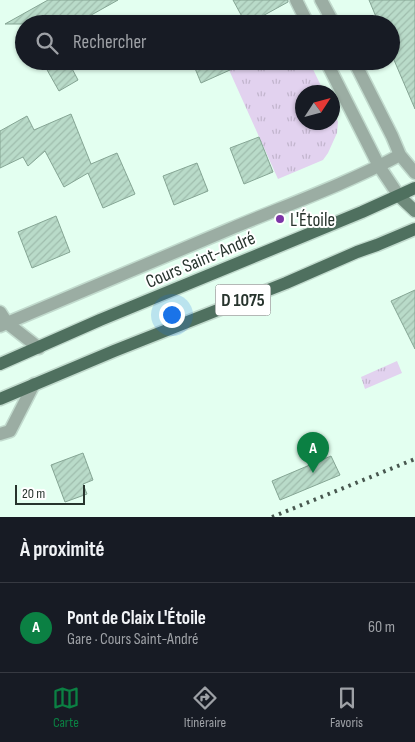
<!DOCTYPE html>
<html lang="fr">
<head>
<meta charset="utf-8">
<style>
	:root { --surface:#171b24; --page:#242831; --text:#f1f3f6; --muted:#9ea1a6; --line:#363941; --accent:#0b8043 }
	body { margin:0; font-family:"Sofia Sans Condensed",sans-serif; background:var(--page); color:var(--text) }
	.compass { position:absolute; left:295px; top:85px; width:45px; height:45px; border-radius:50%; background:var(--surface); box-shadow:0 1px 4px #0004; rotate:54deg }
	.scale { position:absolute; left:15px; bottom:12px; width:70px; box-sizing:border-box; padding-left:5px; border:2px solid #27342d; border-top:0; font-size:14px; line-height:18px; white-space:nowrap; color:#27342d; -webkit-text-stroke:4px #fff; paint-order:stroke }
	.you { position:absolute; left:171px; top:314px; width:18px; height:18px; margin:-12px; border:4px solid #fff; border-radius:50%; background:#1a73e8; box-shadow:0 0 0 8px #1a73e833 }
	.badge { display:grid; place-items:center; width:32px; height:32px; border-radius:50%; background:var(--accent); color:#fff; font-size:16px; font-weight:700 }
	.pin { position:absolute; translate:-50% -41px; filter:drop-shadow(0 1px 2px #0008) }
	.pin::after { content:''; position:absolute; top:26px; width:18px; height:15px; background:inherit; clip-path:polygon(0 0,100% 0,50% 100%) }
	.list { margin:0; padding:0; list-style:none }
	h2 { display:flex; justify-content:space-between; align-items:center; height:65px; margin:0; padding:0 20px; font-size:21px }
	h2 small { font-size:16px; font-weight:400; color:var(--muted) }
	.list li { display:grid; grid-template-columns:32px 1fr auto; gap:15px; align-items:center; box-sizing:border-box; height:90px; padding:0 20px; border-top:1px solid var(--line) }
	.list b { display:block; font-size:19px; white-space:nowrap }
	.list p { margin:0; font-size:16px; white-space:nowrap; color:var(--muted) }
	.list em { font-size:16px; font-style:normal; color:var(--muted) }
	.icon { flex:none; width:28px; height:28px; fill:none; stroke:currentColor; stroke-width:2; stroke-linecap:round; stroke-linejoin:round }
	.map { position:relative; flex:none; width:415px; height:517px; overflow:hidden }
	.search { position:absolute; background:var(--surface); box-shadow:0 1px 4px #0004; left:15px; right:15px; top:15px; height:55px; display:flex; align-items:center; gap:12px; box-sizing:border-box; padding:0 18px; border-radius:28px; color:var(--muted); font-size:19px }
	.sheet { height:155px; background:var(--surface) }
	nav { display:flex; justify-content:space-around; align-items:center; box-sizing:border-box; height:70px; border-top:1px solid var(--line); background:var(--surface); font-size:14px; color:var(--muted) }
	nav a { display:grid; justify-items:center; gap:2px }
	nav .on { color:var(--accent) }
	.map>svg:first-child { display:block }
	.grass { fill:url(#grass-tufts) }
	.building { fill:url(#building-hatch); stroke:#85a594 }
	.lines { fill:none; stroke-linecap:round; stroke-linejoin:round }
	.minor-casing { stroke:#c1dacd; stroke-width:15 }
	.secondary-casing { stroke:#c1dacd; stroke-width:15 }
	.primary-casing { stroke:#c1dacd; stroke-width:15 }
	.minor { stroke:#9bada3; stroke-width:12 }
	.secondary { stroke:#6f8a7b; stroke-width:12 }
	.primary { stroke:#4f705f; stroke-width:12 }
	.rail { stroke:#48574f; stroke-width:4; stroke-dasharray:2.5 5; stroke-linecap:butt }
	.poi-dot { fill:#7c35a7; stroke:#fff; stroke-width:2 }
	.labels { text-anchor:middle; stroke-width:4; stroke-linejoin:round; paint-order:stroke }
	.shield { fill:#fff; stroke:#68716c; stroke-width:1 }
	.shield-label { font-size:18px; font-weight:bold; fill:#27342d }
	.poi-label { font-size:19px; fill:#27342d; stroke:#fff; text-anchor:start }
	.street-label { font-size:19px; fill:#27342d; stroke:#fff }
</style>
</head>
<body>
<div class="map">
<svg width="415" height="517" viewBox="0 0 415 517">
	<defs>
		<pattern id="grass-tufts" width="24" height="20" patternUnits="userSpaceOnUse" patternTransform="scale(1.25)"><rect width="24" height="20" fill="#e2d2ef"/><path d="M3 7l-1-3M5 7V3M7 7l1-3M15 17l-1-3M17 17v-4M19 17l1-3" fill="none" stroke="#c2b5cd"/></pattern>
		<pattern id="building-hatch" width="6" height="6" patternUnits="userSpaceOnUse" patternTransform="scale(1.25)"><rect width="6" height="6" fill="#b9dbc9"/><path d="M-1 1l2-2M0 6l6-6M5 7l2-2" fill="none" stroke="#9fbdad"/></pattern>
	</defs>
	<rect width="100%" height="100%" fill="#e3fff0"/>
	<path class="grass" d="M225,61H309L324,92H302V122H332L333,110L338,122L337,133L328,153L323,160L278,179Z
		M397,361L402,373L365,389L361,377Z"/>
	<path class="building" d="M48,0H118L77,23L73,24H5Z
		M233,0H288V2L248,24H246Z
		M369,0H415V109L391,53V24H379Z
		M42,61H68L78,80L59,91Z
		M192,61H250L201,83Z
		M71,114L91,164L117,153L135,194L103,208L88,173L64,187L45,151L28,166L23,157L0,168V131L27,116L34,130Z
		M259,137L273,172L244,184L230,148Z
		M197,163L208,191L174,205L163,176Z
		M56,216L70,252L32,268L18,232Z
		M415,290V349L391,301Z
		M83,453L93,480L83,484L87,494L65,502L51,465Z
		M331,456L340,475L280,500L272,481Z"/>
	<g class="lines">
		<g class="minor-casing">
			<path id="minor" d="M296,0L308,24
				M321,0L334,24
				M326,61L379,166L399,196
				M354,61L392,136L400,155L415,173
				M0,312L7,323L39,348
				M0,326C77,294 153,261 230,229C287,205 346,184 400,155
				M0,434L10,431L34,384"/>
		</g>
		<g class="secondary-casing">
			<path id="secondary" d="M399,196L415,211"/>
		</g>
		<g class="primary-casing">
			<path id="primary" d="M0,364L100,320L362,212L415,188
				M0,399L114,351L286,283L357,252L377,245L415,229"/>
		</g>
		<use href="#minor" class="minor"/>
		<use href="#secondary" class="secondary"/>
		<use href="#primary" class="primary"/>
		<path class="rail" d="M272,517L415,459"/>
	</g>
	<circle class="poi-dot" cx="280" cy="219" r="5"/>
	<g class="labels">
		<rect class="shield" x="215.5" y="284.5" width="55" height="31" rx="4"/>
		<g class="shield-label">
			<text x="243" y="306">D 1075</text>
		</g>
		<g class="poi-label">
			<text x="290" y="226">L'Étoile</text>
		</g>
		<g class="street-label">
			<text transform="translate(200 259) rotate(-23)" y="7">Cours Saint-André</text>
		</g>
	</g>
</svg>
<svg class="compass" viewBox="-18 -18 36 36"><path d="M0-13l5 13h-10z" fill="#e53935"/><path d="M0 13l5-13h-10z" fill="#9ea1a6"/></svg>
<div class="scale">20 m</div>
<div class="you"></div>
<div class="pin badge" style="left:313px;top:473px">A</div>
<div class="search"><svg class="icon" aria-label="search" viewBox="0 0 24 24"><circle cx="10" cy="10" r="6"/><path d="M15 15l6 6"/></svg>Rechercher</div>
</div>
<section class="sheet">
<h2>À proximité<small></small></h2>
<ul class="list">
<li><span class="badge">A</span><div><b>Pont de Claix L'Étoile</b><p>Gare · Cours Saint-André</p></div><em>60 m</em></li>
</ul>
</section>
<nav>
<a class="on"><svg class="icon" aria-label="map" viewBox="0 0 24 24"><path d="M3 6l6-2 6 2 6-2v14l-6 2-6-2-6 2zM9 4v14M15 6v14"/></svg>Carte</a>
<a><svg class="icon" aria-label="directions" viewBox="0 0 24 24"><path d="M12 3l9 9-9 9-9-9zM9 14v-3h6M13 9l2 2-2 2"/></svg>Itinéraire</a>
<a><svg class="icon" aria-label="saved" viewBox="0 0 24 24"><path d="M7 4h10v16l-5-4-5 4z"/></svg>Favoris</a>
</nav>
</body>
</html>
